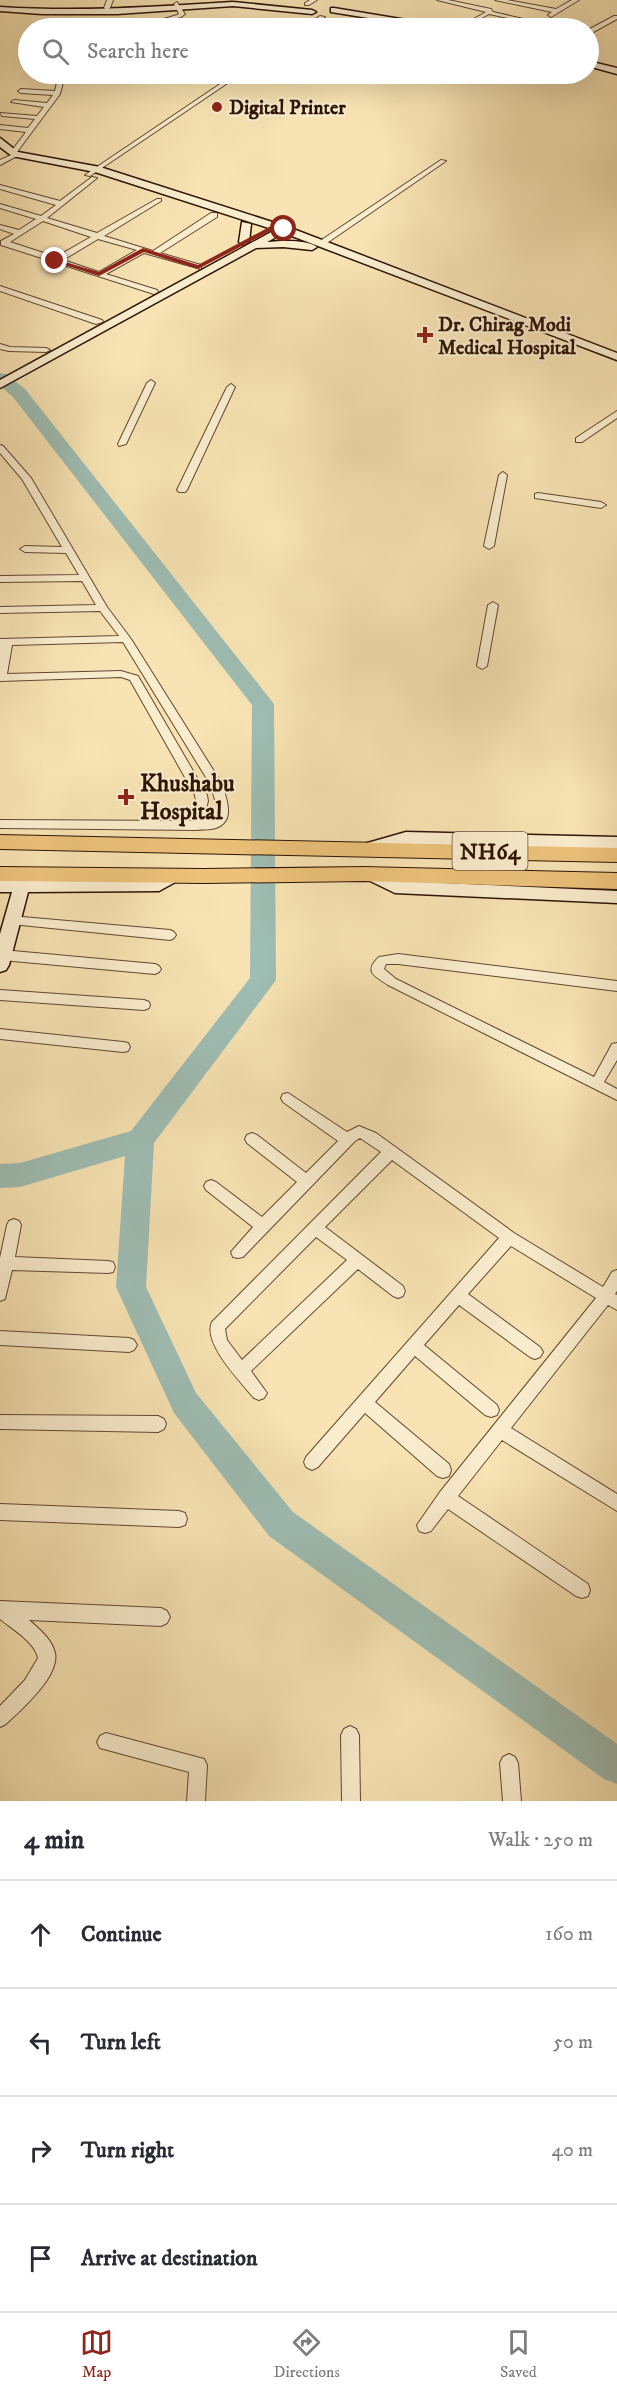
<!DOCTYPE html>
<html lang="en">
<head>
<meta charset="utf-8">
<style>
	:root { --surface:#fff; --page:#f2f2f3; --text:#2b2b33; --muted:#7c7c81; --line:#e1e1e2; --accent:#8f2418 }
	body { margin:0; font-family:"IM FELL DW Pica",serif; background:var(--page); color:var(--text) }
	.stop { position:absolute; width:18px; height:18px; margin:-14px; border:4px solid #8f2418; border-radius:50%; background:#fff }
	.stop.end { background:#8f2418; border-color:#fff; box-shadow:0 2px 6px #0008 }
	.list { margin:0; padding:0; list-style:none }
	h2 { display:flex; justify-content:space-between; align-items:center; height:78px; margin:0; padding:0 24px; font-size:26px }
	h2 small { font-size:20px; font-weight:400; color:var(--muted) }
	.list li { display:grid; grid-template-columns:39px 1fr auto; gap:18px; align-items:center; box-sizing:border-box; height:108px; padding:0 24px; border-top:2px solid var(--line) }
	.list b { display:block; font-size:22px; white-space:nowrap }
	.list em { font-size:20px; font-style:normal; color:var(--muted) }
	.icon { flex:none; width:33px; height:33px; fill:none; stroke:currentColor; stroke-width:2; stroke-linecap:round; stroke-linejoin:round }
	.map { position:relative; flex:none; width:617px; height:1801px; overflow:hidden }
	.search { position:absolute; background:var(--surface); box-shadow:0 6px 24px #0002; left:18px; right:18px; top:18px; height:66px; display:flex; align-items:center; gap:15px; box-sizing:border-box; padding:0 21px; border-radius:33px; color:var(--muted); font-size:22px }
	.sheet { height:510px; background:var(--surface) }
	nav { display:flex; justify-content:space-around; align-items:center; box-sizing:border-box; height:84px; border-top:2px solid var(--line); background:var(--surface); font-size:16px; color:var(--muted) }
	nav a { display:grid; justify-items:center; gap:3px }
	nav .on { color:var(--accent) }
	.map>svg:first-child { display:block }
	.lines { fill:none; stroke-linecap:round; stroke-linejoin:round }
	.river { fill:#9ebdb3; fill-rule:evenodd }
	.street-casing { stroke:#604830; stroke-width:2 }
	.secondary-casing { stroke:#2d1405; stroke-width:3 }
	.highway-casing { stroke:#2d1405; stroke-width:2 }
	.street { fill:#faedce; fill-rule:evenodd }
	.secondary { fill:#faedce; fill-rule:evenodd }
	.highway { fill:#ecc27a; fill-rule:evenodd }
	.route { fill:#8f2418 }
	.poi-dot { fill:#8f2418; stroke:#faedce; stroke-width:2 }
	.labels { text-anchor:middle; stroke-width:4.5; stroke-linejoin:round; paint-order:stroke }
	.far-poi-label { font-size:20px; font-weight:bold; fill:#2d1405; stroke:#faedce; text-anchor:start }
	.shield { fill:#faedce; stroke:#6a5541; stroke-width:1.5 }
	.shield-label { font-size:22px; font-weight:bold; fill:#2d1405 }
	.poi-label { font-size:24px; font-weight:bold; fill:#2d1405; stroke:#faedce; text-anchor:start }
</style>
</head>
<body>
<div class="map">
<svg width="617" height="1801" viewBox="0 0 617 1801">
	<rect width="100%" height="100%" fill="#f7e3b3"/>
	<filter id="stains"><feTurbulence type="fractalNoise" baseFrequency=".00333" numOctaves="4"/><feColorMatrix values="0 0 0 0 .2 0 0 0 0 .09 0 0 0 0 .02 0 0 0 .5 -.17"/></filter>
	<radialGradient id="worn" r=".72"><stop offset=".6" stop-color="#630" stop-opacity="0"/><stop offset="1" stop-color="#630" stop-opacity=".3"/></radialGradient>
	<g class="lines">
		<path class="river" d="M0,373L6,374L25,389L274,704L276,980L154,1143L146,1287L196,1393L293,1512L617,1744V1784L604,1779L269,1536L174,1413L116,1287L125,1156L20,1187L0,1188V1164L20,1163L131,1131L250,978L252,705L13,397L0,386Z"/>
		<g class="street-casing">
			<path id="street" d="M107,0H113L110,8L107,10L104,8Z
				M310,0H317L309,5H305V3Z
				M437,0H448L491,9L493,12L563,28H554L489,14L464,28H458L486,12Z
				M495,0H507L556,9L572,0H579L551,17L548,15L552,12Z
				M177,2L185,14L181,17L142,28H134L177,15L179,14L174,4Z
				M320,16L325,17L307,28H301Z
				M614,16H617V19L588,35V30Z
				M59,74H65L60,94L17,152L21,154L0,165V160L11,155L10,153L26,132L0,129V125L28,128L35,119L2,116L0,113L37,116L44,107L11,102L14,100L47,103L53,95L21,93L18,91L21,89L55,91Z
				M235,74H241L90,176L85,175Z
				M357,74H365L362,76Z
				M441,160L446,161L324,245L317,243Z
				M92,177L97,178L47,218L97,233L157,199H161V201L104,236L153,251L211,213H217V217L160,253L201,265V269L144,253L106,274L157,290L158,292L154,294L1,245V241L14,234L0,229V225L19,230L36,219L0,208V204L41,216L56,205L0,189V185L60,201ZM43,221L91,237L56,257L10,242ZM98,239L137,250L99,272L63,260Z
				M0,286L102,320L103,322L96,324L0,291Z
				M0,344L10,347L46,348L50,350L46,352L9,351L0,349Z
				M151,380L155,383L126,444L119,446L118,444L147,383Z
				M231,384L235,387L187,490L185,492H179L177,490L227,387Z
				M617,411V418L582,442H576V438Z
				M0,445L3,446L31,478L107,607L131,639L222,784C226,798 236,821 216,828C210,830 202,829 196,830L0,828V820L192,821L196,801L195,795L130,680L121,677L0,681V639L119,636L100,611L0,613V607L96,605L82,581L0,582V576L79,575L66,553L25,552L20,549L25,546L62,547L22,479L0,453ZM123,642L210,784L217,806L216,817L211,821H203L208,801L207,795L138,676L121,671L7,674L12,645Z
				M503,472L507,475L494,546L489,549L484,546L499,475Z
				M538,493L601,502L606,505L601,508L535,498V494Z
				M493,602L498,605L487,666L482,669L477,666L488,605Z
				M11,916L170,930L174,932L176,935L174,938L170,940L11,924L5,920Z
				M2,950L155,964L159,966L161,969L159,972L155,974L2,960L0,959V951Z
				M398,954L617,981V991L398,964H386L384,969L396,979L594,1077L612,1044L617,1043V1060L604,1082L617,1089V1100L388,985C375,976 363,972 379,957Z
				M0,990L144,1000L149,1002L150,1005L149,1008L144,1010L0,1000Z
				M0,1029L123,1042L128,1043L130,1047L128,1051L123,1052L0,1039Z
				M288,1093L347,1132L359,1126L376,1133L514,1233L603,1287L612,1272L617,1270V1291L615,1294L617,1295V1310L608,1305L511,1428L617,1494V1511L502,1440L458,1496L588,1584L590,1590L588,1596L582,1598L576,1596L448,1509L431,1531L425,1533L419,1531L417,1525L440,1492L596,1298L511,1246L468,1294L540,1347L543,1352L540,1357L535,1359L530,1357L459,1305L424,1345L497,1405L499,1410L497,1415L491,1417L485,1415L415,1356L375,1402L449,1464L451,1470L449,1476L443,1478L437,1476L365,1413L318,1467L312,1470L306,1467L304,1462L306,1457L499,1238L392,1160L325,1227L403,1286L405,1291L403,1296L398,1298L393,1296L358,1269L251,1371L267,1393L264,1398L259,1400L254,1398C241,1382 202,1343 212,1322L381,1152L360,1138L355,1141L243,1257L238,1258L233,1257L231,1252L253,1227L206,1190L204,1186L206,1182L211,1180L216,1182L262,1217L297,1182L247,1143L245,1139L247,1135L252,1133L257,1135L306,1173L338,1141L283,1102L281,1098L283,1094ZM316,1237L347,1260L242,1360L227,1340L225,1329Z
				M14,1219L19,1221L21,1225L15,1257L108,1261L113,1262L115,1267L113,1272L108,1273L12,1270L5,1299L0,1301V1258L7,1225L9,1221Z
				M0,1331L129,1338L134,1340L137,1345L134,1350L129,1352L0,1345Z
				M0,1415L158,1416L164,1419L166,1424L164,1429L158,1432L0,1429Z
				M0,1504L179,1511L185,1513L187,1519L185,1525L179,1527L0,1520Z
				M0,1601L161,1608L167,1611L170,1617L167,1623L161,1626L29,1620C39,1629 52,1639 55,1653C60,1676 21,1710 6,1724L0,1727V1706L25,1680L38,1658C35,1642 12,1629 0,1619Z
				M350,1726L356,1729L359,1735L360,1801H342L341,1735L344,1729Z
				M106,1733L204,1759L207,1765L205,1801H187L189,1772L100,1748L97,1742L100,1736Z
				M509,1754L515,1757L518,1763L521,1801H503L500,1763L503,1757Z"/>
		</g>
		<g class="secondary-casing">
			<path id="secondary" d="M233,2L312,10L316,12L312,14L233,6L117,14H42L0,11V7C78,12 155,7 233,2Z
				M334,8L443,26L447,28H431L331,12V8Z
				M588,61L617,68V74L588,66Z
				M0,138L18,152L100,167L288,227L617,353V360L284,233L267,242C282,241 305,239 317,247L312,250L283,247L256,248L0,388V380L275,230L95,172L12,156L0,147Z
				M242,222L251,224L249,242L244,245L239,242Z
				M406,832L617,837V849L406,844L370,854L364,852L362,848L364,844Z
				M370,868L398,881L617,891V903L395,893L364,878L362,874L364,870Z
				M24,870L30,872L31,880L156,879L173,870L179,872L181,876L179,880L159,891L28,892L9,965L6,970L0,972V934L12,892H0V880H15L18,872Z"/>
		</g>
		<g class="highway-casing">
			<path id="highway" d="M0,835L617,848V862L0,849Z
				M0,867L204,869L364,867L617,873V889L364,881L204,883L0,881Z"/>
		</g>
		<use href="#street" class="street"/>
		<use href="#secondary" class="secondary"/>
		<use href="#highway" class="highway"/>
	</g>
	<path class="route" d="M273,225L287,229L284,231L276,228L198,269L144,252L99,276L52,261L55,259L99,272L143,248L198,265Z"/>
	<g class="poi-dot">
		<circle cx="217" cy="107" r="6"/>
		<path d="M422 326h6v6h6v6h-6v6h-6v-6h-6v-6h6z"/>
		<path d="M123 788h6v6h6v6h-6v6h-6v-6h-6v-6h6z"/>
	</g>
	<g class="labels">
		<g class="far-poi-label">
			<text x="229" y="114">Digital Printer</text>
			<text x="438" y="331">Dr. Chirag Modi<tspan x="438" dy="23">Medical Hospital</tspan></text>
		</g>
		<rect class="shield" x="452.5" y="832" width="75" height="38" rx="4.5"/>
		<g class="shield-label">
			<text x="490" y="859">NH64</text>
		</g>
		<g class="poi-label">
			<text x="140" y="791">Khushabu<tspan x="140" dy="28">Hospital</tspan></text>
		</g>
	</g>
	<rect width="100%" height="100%" filter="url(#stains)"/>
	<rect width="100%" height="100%" fill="url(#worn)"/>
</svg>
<div class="stop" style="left:284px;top:229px"></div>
<div class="stop end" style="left:55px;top:261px"></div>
<div class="search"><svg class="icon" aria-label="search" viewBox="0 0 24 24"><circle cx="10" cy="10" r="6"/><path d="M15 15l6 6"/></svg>Search here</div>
</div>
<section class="sheet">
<h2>4 min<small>Walk · 250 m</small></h2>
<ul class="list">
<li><svg class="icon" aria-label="ahead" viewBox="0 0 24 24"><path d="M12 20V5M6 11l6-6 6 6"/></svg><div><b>Continue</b></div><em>160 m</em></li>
<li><svg class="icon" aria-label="left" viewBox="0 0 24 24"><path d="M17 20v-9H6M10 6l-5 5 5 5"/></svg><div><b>Turn left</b></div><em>50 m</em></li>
<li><svg class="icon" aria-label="right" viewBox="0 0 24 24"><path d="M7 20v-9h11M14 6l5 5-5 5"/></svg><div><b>Turn right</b></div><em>40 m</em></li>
<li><svg class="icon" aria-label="arrive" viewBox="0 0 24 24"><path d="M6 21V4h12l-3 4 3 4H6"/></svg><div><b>Arrive at destination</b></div></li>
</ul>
</section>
<nav>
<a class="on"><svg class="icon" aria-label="map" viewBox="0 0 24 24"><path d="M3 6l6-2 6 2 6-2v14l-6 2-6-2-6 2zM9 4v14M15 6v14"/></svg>Map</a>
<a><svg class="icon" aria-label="directions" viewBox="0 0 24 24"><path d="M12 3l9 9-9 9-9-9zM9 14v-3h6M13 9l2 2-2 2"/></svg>Directions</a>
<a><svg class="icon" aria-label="saved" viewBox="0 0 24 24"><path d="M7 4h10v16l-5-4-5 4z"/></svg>Saved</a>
</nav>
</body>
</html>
